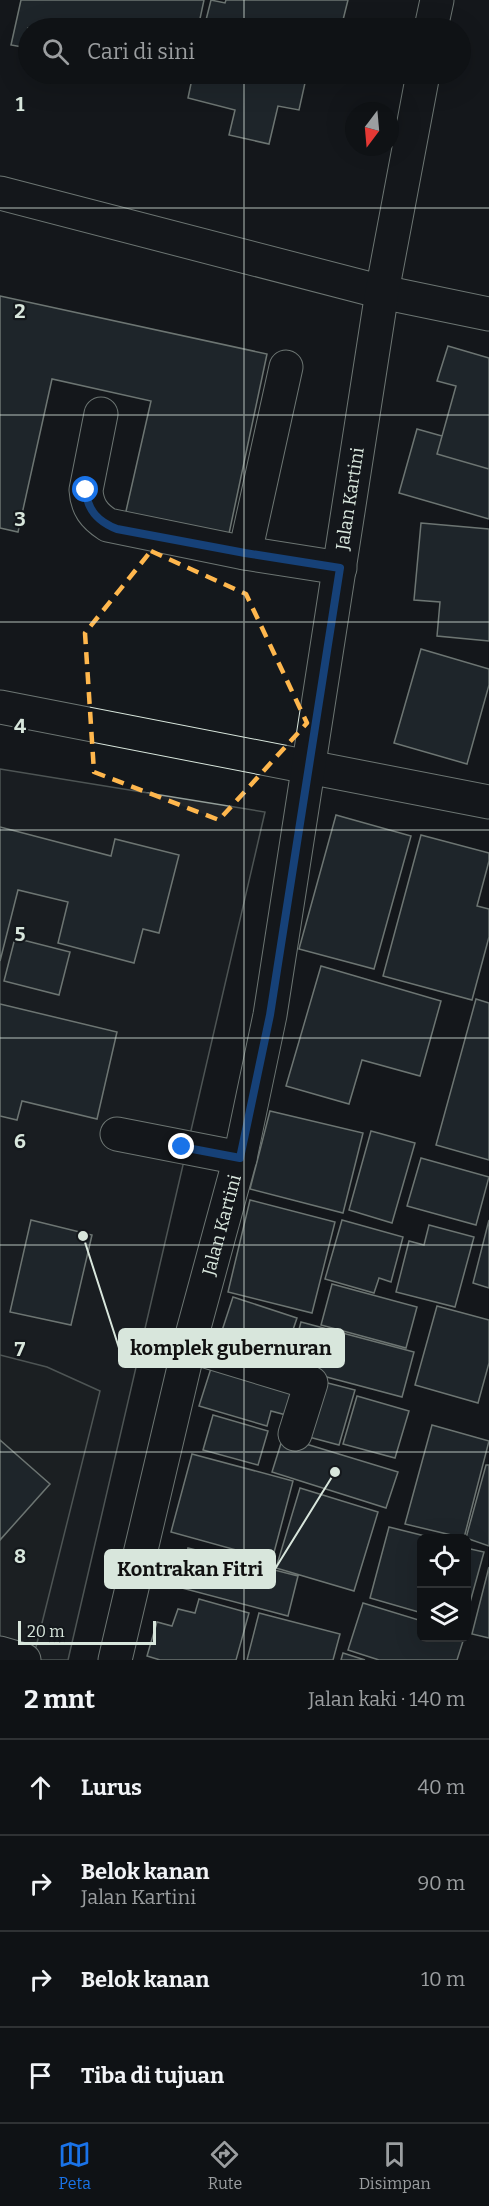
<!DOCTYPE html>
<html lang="id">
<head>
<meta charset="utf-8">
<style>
	:root { --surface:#0f1215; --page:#1d2022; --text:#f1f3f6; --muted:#9b9ea0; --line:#2f3234; --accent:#1a73e8 }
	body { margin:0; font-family:Bitter,serif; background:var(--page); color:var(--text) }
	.controls { position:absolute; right:18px; bottom:18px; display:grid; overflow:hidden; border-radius:9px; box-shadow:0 6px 24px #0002 }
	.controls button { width:54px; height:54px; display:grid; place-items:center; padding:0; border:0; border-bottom:2px solid var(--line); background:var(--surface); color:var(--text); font:30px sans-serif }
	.compass { position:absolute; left:345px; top:102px; width:54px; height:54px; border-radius:50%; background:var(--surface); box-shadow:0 6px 24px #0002; rotate:196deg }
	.scale { position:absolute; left:18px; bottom:15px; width:138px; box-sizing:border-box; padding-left:6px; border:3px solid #d8e6dc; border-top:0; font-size:16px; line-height:21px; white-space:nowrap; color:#d8e6dc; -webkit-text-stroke:4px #14181c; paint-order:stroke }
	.stop { position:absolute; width:18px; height:18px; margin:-14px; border:4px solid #1a73e8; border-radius:50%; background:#fff }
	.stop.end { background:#1a73e8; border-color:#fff; box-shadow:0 2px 6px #0008 }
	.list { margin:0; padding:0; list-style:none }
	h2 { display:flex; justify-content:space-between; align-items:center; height:78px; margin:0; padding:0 24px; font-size:26px }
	h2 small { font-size:20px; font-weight:400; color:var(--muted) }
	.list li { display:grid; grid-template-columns:39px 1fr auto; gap:18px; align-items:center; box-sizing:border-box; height:96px; padding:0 24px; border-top:2px solid var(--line) }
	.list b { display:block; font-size:22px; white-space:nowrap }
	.list p { margin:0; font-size:20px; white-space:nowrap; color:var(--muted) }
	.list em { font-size:20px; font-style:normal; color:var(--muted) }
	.icon { flex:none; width:33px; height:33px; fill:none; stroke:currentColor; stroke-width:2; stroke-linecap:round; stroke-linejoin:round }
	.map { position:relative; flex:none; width:489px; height:1660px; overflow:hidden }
	.search { position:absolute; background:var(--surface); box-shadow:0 6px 24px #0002; left:18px; right:18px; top:18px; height:66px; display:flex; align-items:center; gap:15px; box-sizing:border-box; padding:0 21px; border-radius:33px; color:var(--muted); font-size:22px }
	.sheet { height:462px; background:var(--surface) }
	nav { display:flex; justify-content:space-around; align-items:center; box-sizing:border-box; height:84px; border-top:2px solid var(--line); background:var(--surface); font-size:16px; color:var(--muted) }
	nav a { display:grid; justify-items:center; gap:3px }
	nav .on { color:var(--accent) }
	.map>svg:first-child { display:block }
	.park { fill:#202428; stroke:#939e99; stroke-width:1.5 }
	.parking { fill:#24282b; stroke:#939e99; stroke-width:1.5 }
	.building { fill:#2c363c; stroke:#d8e6dc; stroke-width:1.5 }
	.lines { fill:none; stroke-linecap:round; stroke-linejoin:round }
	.minor-casing { stroke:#d8e6dc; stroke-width:35 }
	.minor { stroke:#14181c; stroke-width:33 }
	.route { stroke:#1a73e8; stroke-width:8 }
	.marked { fill:none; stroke:#ffb74d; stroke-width:4.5; stroke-dasharray:12 8; stroke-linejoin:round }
	.grid { fill:none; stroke:#d8e6dc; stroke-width:1.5; stroke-opacity:0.55 }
	.labels { text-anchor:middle; stroke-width:4.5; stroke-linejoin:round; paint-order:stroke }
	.street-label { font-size:18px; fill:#d8e6dc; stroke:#14181c }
	.grid-label { font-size:20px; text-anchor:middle; font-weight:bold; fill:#d8e6dc; stroke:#14181c; stroke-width:4.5; stroke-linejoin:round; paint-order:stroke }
	.leader { fill:none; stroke:#d8e6dc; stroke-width:2 }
	.callout-dot { fill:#d8e6dc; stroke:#14181c; stroke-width:2 }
	.callout { fill:#d8e6dc; stroke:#d8e6dc; stroke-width:2 }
	.callout-label { font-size:20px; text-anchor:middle; font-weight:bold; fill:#111 }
</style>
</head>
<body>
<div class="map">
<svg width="489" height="1660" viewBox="0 0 489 1660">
	<rect width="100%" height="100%" fill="#14181c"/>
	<path class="park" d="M0,769L265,812L68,1660H0Z"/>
	<path class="parking" d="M0,1355L47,1367L100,1391L34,1655L0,1646Z"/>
	<path class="building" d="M21,0H204L198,28H189L148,20L147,28H28V48L11,45Z
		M211,0L225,3L226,0H348L341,28H204Z
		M193,74H307L299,110L278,106L269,144L229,135L235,110L188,98Z
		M0,296L267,354L227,543L124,520L151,401L52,379L18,532L0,528Z
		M448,346L489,358V469L437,454L456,386L437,381Z
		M417,429L442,436L437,454L489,469V519L399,493Z
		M421,523L489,529V641L437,636L440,602L414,600Z
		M421,649L489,669V685L467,764L394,743Z
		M336,815L411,836L374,969L299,949Z
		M0,827L111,856L115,839L179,855L159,933L143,929L134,963L58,943L68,902L18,890L0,961Z
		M421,835L489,853V861L477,906L489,909V937L472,1000L383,976Z
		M15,938L70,952L59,995L4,981Z
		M321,966L441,1001L420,1076L362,1060L349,1104L286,1086Z
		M476,999L489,1003V1160L436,1145Z
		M0,1004L117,1032L97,1119L22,1101L17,1120L0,1116Z
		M270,1111L363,1133L343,1213L250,1189Z
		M371,1131L415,1143L392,1223L349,1210Z
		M421,1158L489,1177L476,1225L407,1206Z
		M250,1200L335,1222L312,1313L228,1292Z
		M31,1220L92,1235L71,1325L10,1312Z
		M342,1220L403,1237L391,1282L379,1278L374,1293L325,1279Z
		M489,1220V1288L473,1283Z
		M429,1225L474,1237L455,1307L396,1292L409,1241L424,1245Z
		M332,1284L417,1307L406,1348L321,1325Z
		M233,1297L297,1318L281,1365L217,1346Z
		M437,1306L489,1320V1363L478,1403L415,1385Z
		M301,1322L414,1352L402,1397L289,1367Z
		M214,1359L292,1384L286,1415L271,1411L267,1426L199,1406Z
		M320,1381L355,1390L339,1445L305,1436Z
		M357,1396L409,1411L395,1458L343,1444Z
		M213,1415L268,1431L258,1465L203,1450Z
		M432,1425L489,1441L464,1538L405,1524Z
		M283,1437L398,1472L386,1508L272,1472Z
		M0,1440L50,1484L0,1540Z
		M192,1454L293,1481L272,1560L171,1532Z
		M486,1465H489V1546L466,1538Z
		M300,1488L378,1512L354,1591L276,1568Z
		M389,1527L433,1538H422V1613L370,1598Z
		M188,1548L298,1576L288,1616L178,1587Z
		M466,1548L484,1552L466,1617Z
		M489,1567V1638L472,1634Z
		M199,1599L249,1613L236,1660H160L147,1656L157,1622L172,1626L178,1609L195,1613Z
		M363,1603L422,1621V1638H464L457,1660H379L348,1650Z
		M259,1613L340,1634L333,1660H247Z
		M343,1653L365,1660H341Z"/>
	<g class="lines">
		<g class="minor-casing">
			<g id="minor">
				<path d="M431,28L437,0"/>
				<path d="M0,193L382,292L489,314"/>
				<path d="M101,414L86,490C87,507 94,516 108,525L245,553L340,568"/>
				<path d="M245,553L286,367"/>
				<path d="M0,707L489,802"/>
				<path d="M117,1134L240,1158"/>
				<path d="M189,1346L311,1383L295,1434"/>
				<path d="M0,1653L24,1660"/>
				<path id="s1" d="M115,1660L189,1346L240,1158L270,1015L382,292L423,74"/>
			</g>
		</g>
		<use href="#minor" class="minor"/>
	</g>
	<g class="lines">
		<path class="route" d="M86,490C87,511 99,522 117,529L245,553L340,568L270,1015L240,1158L182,1147"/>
	</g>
	<path d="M0 0H489V1660H0ZM151,551L246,594L307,723L219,820L94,772L85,633Z" fill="#14181c" fill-opacity=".55" fill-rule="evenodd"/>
	<path class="marked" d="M151,551L246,594L307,723L219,820L94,772L85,633Z"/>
	<path class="grid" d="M244,0V28M244,74V1660M0,208H489M0,415H489M0,622H489M0,830H489M0,1038H489M0,1245H489M0,1452H489"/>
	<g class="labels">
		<g class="street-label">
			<text dy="6" stroke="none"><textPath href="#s1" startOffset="1186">Jalan Kartini</textPath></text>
			<text dy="6" stroke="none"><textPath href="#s1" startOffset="448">Jalan Kartini</textPath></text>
		</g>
	</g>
	<g class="grid-label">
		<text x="20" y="111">1</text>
		<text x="20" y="318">2</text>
		<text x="20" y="526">3</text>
		<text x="20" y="733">4</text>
		<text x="20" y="941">5</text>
		<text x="20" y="1148">6</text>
		<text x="20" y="1356">7</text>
		<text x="20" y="1563">8</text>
	</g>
	<path class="leader" d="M83 1236L119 1348M335 1472L275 1569"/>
	<g class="callout-dot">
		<circle cx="83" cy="1236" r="6"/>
		<circle cx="335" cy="1472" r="6"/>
	</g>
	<g class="callout">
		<rect x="119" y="1329" width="225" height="38" rx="6"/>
		<rect x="105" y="1550" width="170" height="38" rx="6"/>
	</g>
	<g class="callout-label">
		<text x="231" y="1355">komplek gubernuran</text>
		<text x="190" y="1576">Kontrakan Fitri</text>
	</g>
</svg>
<div class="controls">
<button><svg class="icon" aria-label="locate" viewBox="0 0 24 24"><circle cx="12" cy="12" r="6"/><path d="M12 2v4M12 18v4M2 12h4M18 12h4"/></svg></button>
<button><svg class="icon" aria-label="layers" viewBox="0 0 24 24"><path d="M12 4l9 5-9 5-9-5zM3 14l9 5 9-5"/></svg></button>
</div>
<svg class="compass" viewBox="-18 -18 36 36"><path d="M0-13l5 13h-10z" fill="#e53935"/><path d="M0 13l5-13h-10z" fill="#9b9ea0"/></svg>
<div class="scale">20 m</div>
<div class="stop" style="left:86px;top:490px"></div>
<div class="stop end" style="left:182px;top:1147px"></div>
<div class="search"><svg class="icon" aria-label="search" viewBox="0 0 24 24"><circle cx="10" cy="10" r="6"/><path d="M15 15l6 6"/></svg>Cari di sini</div>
</div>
<section class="sheet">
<h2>2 mnt<small>Jalan kaki · 140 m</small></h2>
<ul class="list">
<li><svg class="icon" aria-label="ahead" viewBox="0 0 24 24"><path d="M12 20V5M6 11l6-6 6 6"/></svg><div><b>Lurus</b></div><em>40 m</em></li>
<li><svg class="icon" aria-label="right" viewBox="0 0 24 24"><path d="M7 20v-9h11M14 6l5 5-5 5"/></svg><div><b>Belok kanan</b><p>Jalan Kartini</p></div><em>90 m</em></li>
<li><svg class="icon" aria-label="right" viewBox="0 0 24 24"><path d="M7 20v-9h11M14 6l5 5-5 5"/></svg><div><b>Belok kanan</b></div><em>10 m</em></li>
<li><svg class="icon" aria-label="arrive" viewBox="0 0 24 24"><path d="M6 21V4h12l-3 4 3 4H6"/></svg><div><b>Tiba di tujuan</b></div></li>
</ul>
</section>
<nav>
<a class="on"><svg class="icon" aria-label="map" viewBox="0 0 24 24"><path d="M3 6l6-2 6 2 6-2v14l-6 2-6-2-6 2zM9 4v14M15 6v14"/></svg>Peta</a>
<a><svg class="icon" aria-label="directions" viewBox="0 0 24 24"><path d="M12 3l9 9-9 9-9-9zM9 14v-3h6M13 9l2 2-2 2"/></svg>Rute</a>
<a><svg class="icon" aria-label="saved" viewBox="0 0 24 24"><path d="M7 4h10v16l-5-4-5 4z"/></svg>Disimpan</a>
</nav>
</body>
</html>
